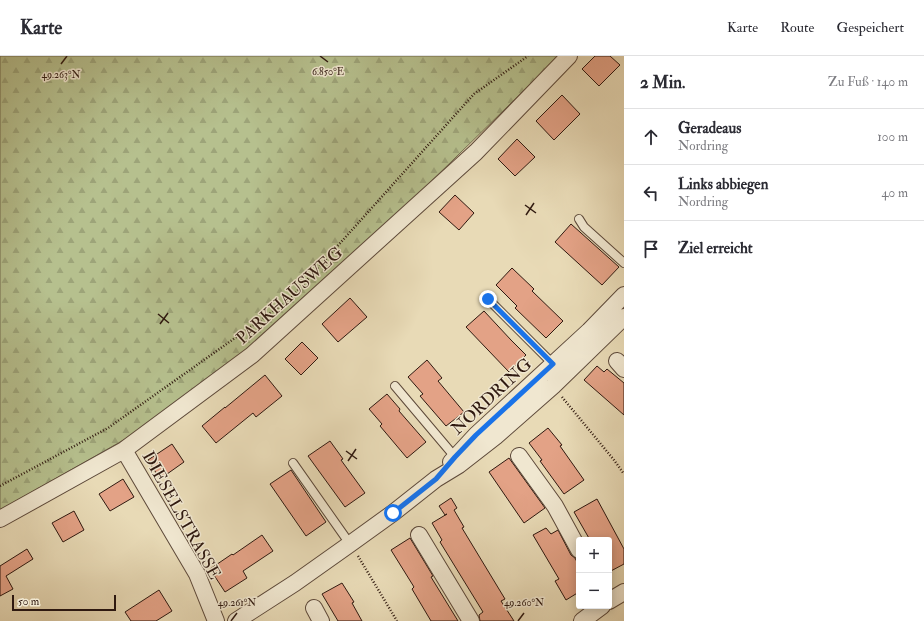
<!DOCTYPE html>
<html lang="de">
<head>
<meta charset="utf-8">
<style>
	:root { --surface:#fff; --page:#f7f7f7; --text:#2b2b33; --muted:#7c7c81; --line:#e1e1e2 }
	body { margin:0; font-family:"IM FELL Double Pica",serif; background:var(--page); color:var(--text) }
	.controls { position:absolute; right:12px; bottom:12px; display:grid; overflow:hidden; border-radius:4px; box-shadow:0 2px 10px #0003 }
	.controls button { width:36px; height:36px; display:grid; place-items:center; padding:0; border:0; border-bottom:1px solid var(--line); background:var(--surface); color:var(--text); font:20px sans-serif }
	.scale { position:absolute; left:12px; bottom:10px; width:104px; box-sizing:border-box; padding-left:4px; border:2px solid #2f1910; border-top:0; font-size:11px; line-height:14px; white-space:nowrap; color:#2f1910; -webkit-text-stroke:3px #f0e7d0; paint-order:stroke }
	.stop { position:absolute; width:12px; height:12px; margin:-9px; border:3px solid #1a73e8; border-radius:50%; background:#fff }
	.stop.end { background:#1a73e8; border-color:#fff; box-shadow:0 1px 4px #0008 }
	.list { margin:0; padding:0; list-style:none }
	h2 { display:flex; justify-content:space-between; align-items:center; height:52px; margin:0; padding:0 16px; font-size:17px }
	h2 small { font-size:13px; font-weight:400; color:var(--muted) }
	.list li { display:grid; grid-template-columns:26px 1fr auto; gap:12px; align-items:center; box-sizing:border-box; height:56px; padding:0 16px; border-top:1px solid var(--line) }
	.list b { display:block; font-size:15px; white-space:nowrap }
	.list p { margin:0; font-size:13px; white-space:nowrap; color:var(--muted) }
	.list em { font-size:13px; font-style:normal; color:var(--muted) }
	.icon { flex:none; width:22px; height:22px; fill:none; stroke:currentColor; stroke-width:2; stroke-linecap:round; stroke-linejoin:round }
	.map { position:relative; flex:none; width:624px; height:565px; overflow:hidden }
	header { display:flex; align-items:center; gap:24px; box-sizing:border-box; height:56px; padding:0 20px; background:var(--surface); border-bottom:1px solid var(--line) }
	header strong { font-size:19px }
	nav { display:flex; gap:22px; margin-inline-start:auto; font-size:14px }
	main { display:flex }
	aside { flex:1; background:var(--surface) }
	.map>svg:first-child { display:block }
	.forest { fill:url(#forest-firs); stroke:#726c4f }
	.building { fill:#e3a286; stroke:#2f1910 }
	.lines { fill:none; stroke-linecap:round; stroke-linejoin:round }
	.service-casing { stroke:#5d493a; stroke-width:10 }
	.minor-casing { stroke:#5d493a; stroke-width:18 }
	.path { stroke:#2f1910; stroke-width:2.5; stroke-dasharray:1 2; stroke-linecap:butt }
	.service { stroke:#f0e7d0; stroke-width:8 }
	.minor { stroke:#f0e7d0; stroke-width:16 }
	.route { stroke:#1a73e8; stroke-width:5 }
	.ticks { fill:none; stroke:#2f1910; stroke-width:1.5 }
	.labels { text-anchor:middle; stroke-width:3; stroke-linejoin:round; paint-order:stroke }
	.street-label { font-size:17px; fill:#2f1910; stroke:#f0e7d0 }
	.ticks-label { font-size:10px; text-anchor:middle; fill:#2f1910; stroke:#f0e7d0; stroke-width:3; stroke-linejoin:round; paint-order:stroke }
</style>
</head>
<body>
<header>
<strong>Karte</strong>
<nav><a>Karte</a><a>Route</a><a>Gespeichert</a></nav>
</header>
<main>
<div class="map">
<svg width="624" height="565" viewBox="0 0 624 565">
	<defs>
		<pattern id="forest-firs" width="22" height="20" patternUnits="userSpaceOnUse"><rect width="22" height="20" fill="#b6c08e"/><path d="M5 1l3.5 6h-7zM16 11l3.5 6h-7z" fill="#9da479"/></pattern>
	</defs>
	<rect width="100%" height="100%" fill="#e8dab6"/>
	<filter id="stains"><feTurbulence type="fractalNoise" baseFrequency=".005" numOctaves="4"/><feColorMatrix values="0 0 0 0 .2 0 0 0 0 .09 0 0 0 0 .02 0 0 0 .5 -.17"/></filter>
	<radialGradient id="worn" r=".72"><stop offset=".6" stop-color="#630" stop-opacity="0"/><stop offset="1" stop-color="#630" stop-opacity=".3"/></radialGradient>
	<path class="forest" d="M0,0H559L298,256L143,373L0,454Z"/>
	<path class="building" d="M595,0H610L620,9L599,30L582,13Z
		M562,39L580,58L554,84L536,65Z
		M517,83L535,101L515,120L498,103Z
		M455,139L474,157L459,174L439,156Z
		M571,168L619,211L602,229L555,186Z
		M512,212L534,233L532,235L563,265L546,282L515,252L517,250L496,229Z
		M350,242L367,261L338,286L322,268Z
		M484,255L511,284L526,299L509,316L466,271Z
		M302,286L318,302L301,319L285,303Z
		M427,304L442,322L438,325L464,356L446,370L420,340L423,338L408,321Z
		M597,310L604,316L607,313L624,327V359L584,324Z
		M265,319L282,340L256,361L253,357L216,387L202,370L225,351V352Z
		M387,338L400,353L399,355L426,386L407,402L380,370L382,368L369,353Z
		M548,372L562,389L560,390L584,424L564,438L540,405L542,404L529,387Z
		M330,385L343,403L341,404L365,437L345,451L308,400Z
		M172,388L184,406L160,423L148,404Z
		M509,402L545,452L524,467L489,416Z
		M291,414L326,466L306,480L270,428Z
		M123,423L134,441L110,455L99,438Z
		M451,442L457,452L454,454L464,471L462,472L505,543L501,545L514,565H480L479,559L483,556L440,486L442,484L432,467L447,458L445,459L439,450Z
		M597,443L624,493V508L609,516V484H590L574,456Z
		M74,455L84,474L63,486L52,467Z
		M546,472L551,478L558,474L571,499L575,502L579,510V536L566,544L555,525L559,523L533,479Z
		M262,479L273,495L243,515L247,522L225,536L210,513L232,498L233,499Z
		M410,482L433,520L431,521L458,565H431L412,533L414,531L391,494Z
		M27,493L33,503L6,520L13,533L0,540V510Z
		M342,527L354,546L352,547L362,565H338L322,538Z
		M159,534L172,555L156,565H131L125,556Z"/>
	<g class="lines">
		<g class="service-casing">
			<path id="service" d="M579,163L584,171L624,207
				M488,243L553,308
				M395,330L455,401
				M293,407L350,488"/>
		</g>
		<g class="minor-casing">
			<path id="minor" d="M617,305L624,313
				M124,394L197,518L216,565
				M519,400L555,450L579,494
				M451,406L476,379L589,275L624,239
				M0,463L124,394L252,299L476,96L569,0
				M419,479L471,565
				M609,545L624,536
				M314,552L321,565
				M236,565L295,527L350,488L393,457L436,423L459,409L495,381L553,330L624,261
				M582,565L602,550"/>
		</g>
		<path class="path" d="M562,341L614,404L624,418
			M0,430L108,372L290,243L474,38L528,0
			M358,500L397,565"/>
		<use href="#service" class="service"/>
		<use href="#minor" class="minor"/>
	</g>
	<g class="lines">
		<path class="route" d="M393,457L436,423L455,401L476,379L553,308L488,243"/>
	</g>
	<path class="ticks" d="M320,0L328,6M61,8L67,0M525,149L536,157M526,159L534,147M158,258L169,267M160,268L168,257M346,395L357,403M348,405L356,393M231,565L237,557M518,565L524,557"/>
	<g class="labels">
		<g class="street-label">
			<text transform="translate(289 239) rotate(-42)" y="6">PARKHAUSWEG</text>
			<text transform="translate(491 340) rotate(-43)" y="6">NORDRING</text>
			<text transform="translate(182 459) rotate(61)" y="6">DIESELSTRASSE</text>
		</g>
	</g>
	<g class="ticks-label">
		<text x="328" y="19">6.850°E</text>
		<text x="61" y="22">49.263°N</text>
		<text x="237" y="550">49.261°N</text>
		<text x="524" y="550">49.260°N</text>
	</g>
	<rect width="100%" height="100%" filter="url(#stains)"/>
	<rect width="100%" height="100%" fill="url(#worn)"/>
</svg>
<div class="controls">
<button>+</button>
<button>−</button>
</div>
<div class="scale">50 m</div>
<div class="stop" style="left:393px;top:457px"></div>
<div class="stop end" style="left:488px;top:243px"></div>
</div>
<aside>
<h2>2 Min.<small>Zu Fuß · 140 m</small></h2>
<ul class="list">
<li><svg class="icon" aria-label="ahead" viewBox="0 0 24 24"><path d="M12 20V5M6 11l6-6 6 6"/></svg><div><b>Geradeaus</b><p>Nordring</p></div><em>100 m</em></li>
<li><svg class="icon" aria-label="left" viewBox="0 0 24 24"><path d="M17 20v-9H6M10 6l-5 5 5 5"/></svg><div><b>Links abbiegen</b><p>Nordring</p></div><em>40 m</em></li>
<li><svg class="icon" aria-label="arrive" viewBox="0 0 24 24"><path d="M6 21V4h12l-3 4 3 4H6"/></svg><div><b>Ziel erreicht</b></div></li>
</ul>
</aside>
</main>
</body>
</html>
